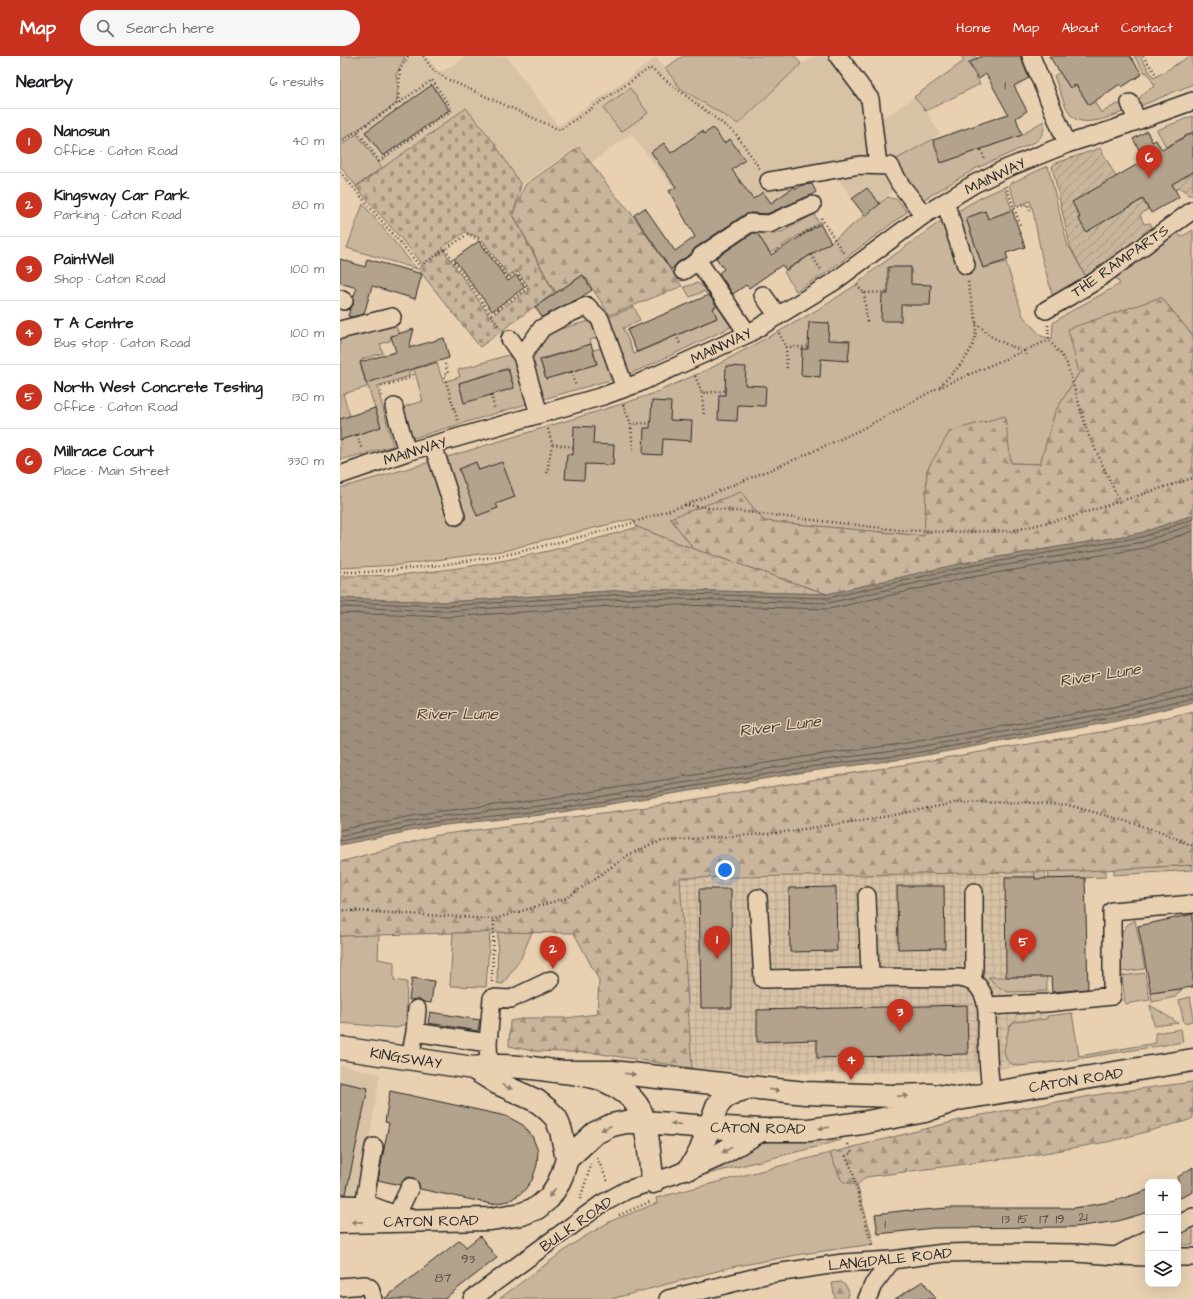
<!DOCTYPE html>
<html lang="en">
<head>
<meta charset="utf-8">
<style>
	:root { --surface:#fff; --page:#f6f6f6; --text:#202124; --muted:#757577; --line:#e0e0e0; --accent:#c8321e }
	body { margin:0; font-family:"Architects Daughter",sans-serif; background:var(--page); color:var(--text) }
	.controls { position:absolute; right:12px; bottom:12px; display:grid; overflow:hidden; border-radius:8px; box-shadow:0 4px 16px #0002 }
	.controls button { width:36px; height:36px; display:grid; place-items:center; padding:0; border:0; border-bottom:1px solid var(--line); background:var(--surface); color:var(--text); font:20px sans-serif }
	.you { position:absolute; left:385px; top:814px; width:14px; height:14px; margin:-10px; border:3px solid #fff; border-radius:50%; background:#1a73e8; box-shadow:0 0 0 6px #1a73e833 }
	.badge { display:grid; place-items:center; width:26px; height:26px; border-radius:50%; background:var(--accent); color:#fff; font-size:13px; font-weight:700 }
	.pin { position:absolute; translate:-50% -33px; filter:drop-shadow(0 1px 2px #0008) }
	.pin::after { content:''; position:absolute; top:21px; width:14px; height:12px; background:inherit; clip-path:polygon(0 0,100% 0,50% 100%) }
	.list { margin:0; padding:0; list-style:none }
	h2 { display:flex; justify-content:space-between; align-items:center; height:52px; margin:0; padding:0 16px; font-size:17px }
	h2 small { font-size:13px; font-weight:400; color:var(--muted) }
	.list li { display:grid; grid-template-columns:26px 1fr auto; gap:12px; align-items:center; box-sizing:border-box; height:64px; padding:0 16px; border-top:1px solid var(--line) }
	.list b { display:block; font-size:15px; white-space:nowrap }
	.list p { margin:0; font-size:13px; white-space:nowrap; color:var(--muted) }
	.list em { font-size:13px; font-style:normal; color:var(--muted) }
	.icon { flex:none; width:22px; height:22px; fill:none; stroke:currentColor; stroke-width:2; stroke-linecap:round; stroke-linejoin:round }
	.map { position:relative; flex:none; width:853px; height:1243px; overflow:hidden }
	header { display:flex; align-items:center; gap:24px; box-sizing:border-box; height:56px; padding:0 20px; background:var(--accent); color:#fff }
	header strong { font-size:19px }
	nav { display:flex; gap:22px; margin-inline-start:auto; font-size:14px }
	.search { width:280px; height:36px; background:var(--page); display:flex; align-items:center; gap:10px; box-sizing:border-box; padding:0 14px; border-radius:22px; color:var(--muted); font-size:15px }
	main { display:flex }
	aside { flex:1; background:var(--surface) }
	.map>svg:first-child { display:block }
	.built { fill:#d8c2a6 }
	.industrial { fill:url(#industrial-grid) }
	.green { fill:#c9b59b; stroke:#7a7063; fill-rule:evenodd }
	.forest { fill:url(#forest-firs); stroke:#7a7063 }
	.wetland { fill:url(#wetland-marsh); stroke:#7a7063 }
	.cemetery { fill:url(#cemetery-stones); stroke:#7a7063; fill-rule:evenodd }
	.garden { fill:url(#garden-furrows); stroke:#7a7063 }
	.water { fill:url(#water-ripples); stroke:#6f665c }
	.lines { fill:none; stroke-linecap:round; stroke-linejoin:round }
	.shore { stroke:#59534b; stroke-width:1 }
	.building { fill:#b3a28c; stroke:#2b2b2b }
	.minor-casing { stroke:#2b2b2b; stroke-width:20 }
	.major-casing { stroke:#2b2b2b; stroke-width:25 }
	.path { stroke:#2b2b2b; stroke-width:2.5; stroke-dasharray:1 3; stroke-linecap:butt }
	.minor { stroke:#e8d0b1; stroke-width:17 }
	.major { stroke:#e8d0b1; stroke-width:22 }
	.oneway { fill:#8a7e6e }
	.labels { text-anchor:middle; stroke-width:3; stroke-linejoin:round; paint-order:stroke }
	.number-label { font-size:13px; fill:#4d4943 }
	.street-label { font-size:15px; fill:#2b2b2b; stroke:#e8d0b1 }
	.water-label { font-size:16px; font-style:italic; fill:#423f3b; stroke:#e8d0b1 }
</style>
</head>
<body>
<header>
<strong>Map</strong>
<div class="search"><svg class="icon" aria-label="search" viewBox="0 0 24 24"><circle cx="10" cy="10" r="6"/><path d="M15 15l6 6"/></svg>Search here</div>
<nav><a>Home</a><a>Map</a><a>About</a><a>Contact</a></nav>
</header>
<main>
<aside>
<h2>Nearby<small>6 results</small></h2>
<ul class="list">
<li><span class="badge">1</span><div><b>Nanosun</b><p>Office · Caton Road</p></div><em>40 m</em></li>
<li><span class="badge">2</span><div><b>Kingsway Car Park</b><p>Parking · Caton Road</p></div><em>80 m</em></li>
<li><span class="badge">3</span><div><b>PaintWell</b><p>Shop · Caton Road</p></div><em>100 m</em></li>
<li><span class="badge">4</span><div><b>T A Centre</b><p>Bus stop · Caton Road</p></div><em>100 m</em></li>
<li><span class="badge">5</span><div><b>North West Concrete Testing</b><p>Office · Caton Road</p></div><em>130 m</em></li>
<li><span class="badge">6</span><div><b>Millrace Court</b><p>Place · Main Street</p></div><em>330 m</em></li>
</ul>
</aside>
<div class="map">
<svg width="853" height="1243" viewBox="0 0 853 1243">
	<defs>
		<pattern id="industrial-grid" width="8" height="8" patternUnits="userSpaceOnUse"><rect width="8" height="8" fill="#d8c2a6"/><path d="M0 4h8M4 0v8" fill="none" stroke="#baa78f"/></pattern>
		<pattern id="forest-firs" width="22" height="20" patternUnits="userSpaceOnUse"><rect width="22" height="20" fill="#c9b59b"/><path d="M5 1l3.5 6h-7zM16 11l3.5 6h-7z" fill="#a3937f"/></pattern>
		<pattern id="wetland-marsh" width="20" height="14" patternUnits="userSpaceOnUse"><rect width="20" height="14" fill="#c9b59b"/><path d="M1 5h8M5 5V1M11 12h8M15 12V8" fill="none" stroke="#a3937f"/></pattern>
		<pattern id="cemetery-stones" width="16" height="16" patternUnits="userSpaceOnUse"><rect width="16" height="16" fill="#c9b59b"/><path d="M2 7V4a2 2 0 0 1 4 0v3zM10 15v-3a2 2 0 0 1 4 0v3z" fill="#a3937f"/></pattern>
		<pattern id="garden-furrows" width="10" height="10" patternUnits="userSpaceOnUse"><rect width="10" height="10" fill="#c9b59b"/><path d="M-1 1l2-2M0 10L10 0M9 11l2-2" fill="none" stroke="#a3937f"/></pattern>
		<pattern id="water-ripples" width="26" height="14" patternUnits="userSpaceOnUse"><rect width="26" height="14" fill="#9d8e7c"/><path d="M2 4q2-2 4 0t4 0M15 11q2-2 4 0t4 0" fill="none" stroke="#807466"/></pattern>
	</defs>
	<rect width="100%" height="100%" fill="#e8d0b1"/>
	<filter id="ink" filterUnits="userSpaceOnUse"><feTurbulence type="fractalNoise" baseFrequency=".025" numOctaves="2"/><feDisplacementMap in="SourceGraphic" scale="8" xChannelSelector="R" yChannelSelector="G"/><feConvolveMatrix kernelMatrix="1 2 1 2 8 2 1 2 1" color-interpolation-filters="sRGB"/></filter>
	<g filter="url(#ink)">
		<path class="built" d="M0,0H86L97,14L103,15L127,0H167L218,70L298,15L316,1L340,32L398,68L461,8L476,0H487L522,47L530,67L553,56L574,41L586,55L600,78L555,104L560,128L539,147L540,148L525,160L493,116L474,127L470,124L456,133L454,130L422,153L351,154L291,78L252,106L239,89L181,129L155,88L126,53L16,131L0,111Z
			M0,1009L40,1018L17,1159L0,1157Z"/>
		<path class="industrial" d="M705,815L707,963L724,1005L632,1016L422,1018L352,1012L340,822Z"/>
		<path class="green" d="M0,0H65L56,19L58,32L56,48L0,85Z
			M343,0H455L461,8L398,68L340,32L325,12Z
			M621,0H635L637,2L628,7L640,28L586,55L574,41L624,5Z
			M745,0L723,21L730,32L736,29L749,49L754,45L761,57L777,48H781L786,55C772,60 741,74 730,58C723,47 719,32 714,20Z
			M794,0H800L814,22L850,0H852L853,28L798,51C797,39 806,36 815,30L807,16L805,17Z
			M290,32L308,57L281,76L263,52Z
			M853,60V76L826,91L817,74Z
			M704,65C705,75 702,81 695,86L635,113L581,145L555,104L593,83L601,107L682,79L693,71Z
			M17,78L42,112L16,130L0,110V90Z
			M708,110L728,191L730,192L747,223L713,241L702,202L693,155L690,145L676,150L669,128Z
			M664,131L672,154L648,163L645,155L626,162L643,212L666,206L683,260L701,280L712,283L713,267L726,258L780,228L773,217L835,173L841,181L853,174V280L821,241L739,317L715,356L700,408L671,407L587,414L585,480L423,465L330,462L354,493L297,471L292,463L191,487L169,494L59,509L0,512V432L104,402L285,347L315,337L373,311L456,266L487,248L514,230L535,213L601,165L640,142Z
			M548,141L553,143H557L567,156L486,217L456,235L444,216L491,186Z
			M23,148L77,213L7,192Z
			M474,158L479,167L430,197L415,176L435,178L446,174Z
			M357,227L365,232L391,271L308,310L287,319L281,305L286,302L281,304L269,261L294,251L300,264L283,272L294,298L377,262L365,235L350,241L344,231Z
			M249,265L260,281L250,284L251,288L200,303L206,323L257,308L253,294L262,292L273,323L200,344L189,307L192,292L200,284L213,275Z
			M55,268L59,278L51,280L50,285L40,288L43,297L22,303V306L20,307L27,331L3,338L10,360L0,363V283Z
			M168,299L179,309L190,347L70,383L63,355L66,350L83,345L74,313L97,307L103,326L120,321L118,314ZM168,312L174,332L124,346L119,327Z
			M68,314L70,320L37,330L53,390L0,404V384L41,371L27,327Z
			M853,809V814L774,819V813Z
			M766,814V821L709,823L708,815Z
			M694,815H705L707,935L668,936L657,930L648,921H696L695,821Z
			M795,864L805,913L781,916L782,876L787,869Z
			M150,876L146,931L110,930L113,877Z
			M158,876H192L181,902L163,928L157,927Z
			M39,878L38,903L54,906V924L67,926L66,967L57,972L0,967V880Z
			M805,917L810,944L785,948L782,920Z
			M842,933L835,941L812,946L811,937Z
			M850,941L853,956V965L844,967L839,944Z
			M810,949L838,967L814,970Z
			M732,957L739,1000L816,987L815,977L841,973L843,986L724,1005L679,1010L672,1008L666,1003L664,994L669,971L674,966L707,963V960Z
			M500,1080L501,1084L480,1090L352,1122L420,1087L438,1084Z
			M490,1097L501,1123L517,1129L534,1188L462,1198L392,1211L271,1243H159L239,1184L271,1165L317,1147L316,1142Z
			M853,1170V1189H838V1177Z"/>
		<path class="forest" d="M239,91L274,138L289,154L342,230L270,259L243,219L215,237L173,158L185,129Z
			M821,241L853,280V459L801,477L623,507L487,538L354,493L330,462L401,436L424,465L584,480L587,414L610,375L665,360L671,407L700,408L715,356L739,317L728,273Z
			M853,655V809L744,815L340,822L352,1012L255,997L193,995L169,990L170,965L187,962H226L257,958L259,924L234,877L150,876L0,880V806L98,779L315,750L779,673Z
			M853,1026V1062L846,1065L772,1085L693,1099L526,1121L517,1129L504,1126L501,1123L490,1097L636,1060L768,1037Z
			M501,1226L506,1230L509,1236L506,1243H495L492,1227Z"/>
		<path class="wetland" d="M297,471L354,493L487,538L301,533L107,546L0,542V520C22,520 45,520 67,518C145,511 222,494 297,471Z"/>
		<path class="cemetery" d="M126,52L155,88L181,129L173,159L214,237L195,250L140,291L78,213L83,209L78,202L16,131ZM125,176L141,182L168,220L177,214L190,233L150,261L102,192Z"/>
		<path class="garden" d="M760,92L776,121L732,146L740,161L738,162L746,175L802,144L808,153L800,159L804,168L810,167L816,177L747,223L730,190L712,110L716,107Z
			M853,116V139H848L844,133L842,134L840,131L835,134L832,128Z"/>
		<path class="water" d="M853,459V646L777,665L564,703L471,715L210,758L96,770L0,789V542L107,546L301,533L487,538L623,507L801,477Z"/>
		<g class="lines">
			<path class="shore" d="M0,546L107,550L301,537L488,542L624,511L802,481L853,463
				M0,551L107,555L302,542L488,547L625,516L803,486L853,468
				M0,557L107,561L302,548L489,553L626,522L804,492L853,475
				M0,774L93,756L208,743L469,700L561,688L774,651L853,631
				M0,780L94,761L209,749L470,706L562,694L775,656L853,637
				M0,785L95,766L210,754L470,711L563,699L776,661L853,642"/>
		</g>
		<path class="building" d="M642,0H680L689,22L674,30L687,55L676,62L682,79L601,107L593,84L668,58L646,18L639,23L629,7Z
			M709,0H790L802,18L782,31L780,28L749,49L736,29L730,32Z
			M92,29L109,54L43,100L25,76Z
			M373,72L384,87L390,83L405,104L392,114L413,143L423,136L431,147L454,131L456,133L462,129L472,128L476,136L472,139L427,158L411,157L404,159L355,192L351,198L337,207L331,214L294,159L305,152L335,195L355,181L329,135L336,131L311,96L324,87L331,97L362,75L364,78Z
			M807,75L812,86L816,84L822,94L853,76V116L832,128L839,141L811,157L803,143L746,176L738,162L740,161L732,146L805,104L793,83Z
			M527,132L540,148L525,160L512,143Z
			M672,154L685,191L666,197L668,204L643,212L626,162L645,155L648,163Z
			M480,168L491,186L446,214L442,209L409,232L406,229L393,238L379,217L384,213L376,202L413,177H417L431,199Z
			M139,185L168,225L176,219L185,231L152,255L114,203Z
			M0,203L25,211L27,203L82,218L75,243L32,230L24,258L12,261L8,260L10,253L13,249V242L17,232L0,227Z
			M548,211H571V228L591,229L590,249H561V265H541L542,238H548Z
			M243,219L252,234L240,242L202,261L195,251Z
			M369,239L377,250L373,252L377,262L297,296L287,274Z
			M469,266L489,267L488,284L510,285L508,305L481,303L480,321L461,319L462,293H468Z
			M74,273L69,292L104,282L109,302L26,327L20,306L56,296L51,280Z
			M251,288L257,308L206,323L200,304Z
			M386,310L406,311L405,329L426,330L425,350L398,349L397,365L378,364L379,339H385Z
			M168,313L174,332L124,347L119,327Z
			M312,345L331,346L330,364L352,365L351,385L323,383L322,399L303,398L304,372H310Z
			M35,352L41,371L0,384V363Z
			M234,370L254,371L253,388L274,389L273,409L245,408L244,424L225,423L227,398L233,399Z
			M136,406L139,414L162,406L175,441L156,448L158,452L137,460L119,413Z
			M665,821H695V823L745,822L748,933L712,936L711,921H666Z
			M557,830H604L605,892L558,893Z
			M496,831L497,895L450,896L449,832Z
			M359,833H391L392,952H361Z
			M853,858V931L811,937L798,870Z
			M72,922L94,925L91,947L84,946L78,943L69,944Z
			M627,949L628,998L477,1002V984L417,986V954Z
			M90,956L140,964L138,975L88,967Z
			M0,1026L28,1032L6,1138H0Z
			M50,1035L166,1060L183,1069L192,1080L198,1095L197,1109L192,1124L183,1136L169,1145L152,1148L80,1133L78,1126L74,1122L69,1121L65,1123L60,1129L38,1124L49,1067L45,1066Z
			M853,1111V1136L838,1143V1121Z
			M808,1134V1156L778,1165L735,1171L594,1172L538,1178L535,1158L569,1154V1155L609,1152H734L775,1145Z
			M140,1180L157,1202L104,1243H44L120,1184L126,1191Z
			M583,1225L596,1243H555Z"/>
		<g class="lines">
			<g class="minor-casing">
				<path id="minor" d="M498,0L530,43L538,109
					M691,0L727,88
					M790,47L797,65
					M429,125L520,109L550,110L560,128L584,159
					M605,146L626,209
					M343,215L358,205
					M423,239L438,260
					M0,243L4,245
					M706,254L754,226L853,154
					M0,274L52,261
					M408,278L358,205L361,200L410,167L429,168L472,149
					M170,283L182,300
					M54,351L67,396
					M199,358L182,300L202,272L228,258L247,250L260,263L285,332
					M93,389L116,460
					M0,419L67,396L263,340L299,327L408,278L495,225L584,159L634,128L665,113L727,88L774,73L853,45
					M527,840L530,921
					M418,842L423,923L530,921L619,922C627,923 636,926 640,933C649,946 647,963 647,978C648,998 648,1018 652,1038
					M632,926L634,913V836
					M646,950L707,947L772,940V855L853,848
					M77,953L75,976L148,987
					M70,1002L75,976
					M149,1010L148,987L152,942L171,943L211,924
					M0,1148L30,1149L56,1159
					M24,1149L34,1091
					M53,1165L60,1152L70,1131
					M838,1169L853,1161
					M776,1200L808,1183
					M838,1201H853
					M0,1231L25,1229L30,1232L33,1243
					M132,1243L260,1149L287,1134L334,1119L350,1112
					M328,1243L429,1218L503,1207L552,1204L604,1197L651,1196L736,1197L776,1200L808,1201
					M527,1243L533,1229L552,1204"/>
			</g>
			<g class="major-casing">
				<path id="major" d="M0,992L133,1012C160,1008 187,1011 215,1015C227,1016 241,1018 254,1021C271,1026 292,1038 300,1054C309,1073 309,1104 313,1126
					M224,1016H272L465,1037L554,1040L590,1039L613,1042
					M227,1103L255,1077L272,1069L286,1066H304L368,1071L421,1074H469L522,1067L585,1055L618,1043L853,1004
					M350,1112L360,1096L377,1050L384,1042L394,1036L408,1032
					M350,1112L379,1099L421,1074
					M0,1166L151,1163L182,1158L197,1152L209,1142L217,1130L222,1119L227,1103L221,1075L216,1062L208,1054L197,1045L157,1027L133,1012"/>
			</g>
			<path class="path" d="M83,0L94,15L107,23L220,74L310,12L396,78L420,113
				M803,0L815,17
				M58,47L60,14L68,0
				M0,87L92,24L112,54L39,105L18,75
				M641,94L645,104
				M0,116L80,210L128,178L140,184L168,222L176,216L188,232L151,258
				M666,130L681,171
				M674,152L688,148L690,155
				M481,162L504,198
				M460,180L483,165
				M105,193L160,272
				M471,199L482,215
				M517,229L524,237L548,236
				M524,237L527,266
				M636,267L652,281L668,289L684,295L687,300
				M708,269L709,284L726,305L748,378L780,446
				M439,277L446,291H468
				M336,279L341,290
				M446,291L447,315
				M105,308L108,317L104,319L118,366
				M231,316L236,330
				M355,320L362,337L385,335
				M600,330C617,312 638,295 636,268C635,254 629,239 628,225
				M362,337L364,361
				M151,339L155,354
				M42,340L39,331L74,321L71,313
				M283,349L291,368L310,367
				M291,368L293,396
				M208,373L212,388L233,391
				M17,379L22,394
				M207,417L212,388
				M345,449L456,403L520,374L598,332L709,284
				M0,516H28L101,509L170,498L277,472L345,449L559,474L608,476L671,475L731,461L853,422
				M0,854L154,863L226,842L243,831L290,798L310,789L322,785L438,777L549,760L615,747L682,746L732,750L820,775L853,790
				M152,926L154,863
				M508,1088L512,1097L506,1100L513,1116L515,1127L532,1190
				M257,1102L268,1126
				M240,1143L252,1106
				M279,1159L312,1145"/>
			<use href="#minor" class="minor"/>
			<use href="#major" class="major"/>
		</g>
		<defs><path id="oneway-solid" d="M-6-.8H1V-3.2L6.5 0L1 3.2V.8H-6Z"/></defs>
		<g class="oneway">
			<use href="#oneway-solid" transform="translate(290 1018) rotate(6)"/>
			<use href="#oneway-solid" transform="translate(167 1031) rotate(23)"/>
			<use href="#oneway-solid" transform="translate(434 1034) rotate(6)"/>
			<use href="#oneway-solid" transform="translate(563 1040) rotate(-1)"/>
			<use href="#oneway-solid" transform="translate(336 1068) rotate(-175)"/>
			<use href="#oneway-solid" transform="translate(266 1072) rotate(155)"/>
			<use href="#oneway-solid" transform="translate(484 1072) rotate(173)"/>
			<use href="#oneway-solid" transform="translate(387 1094) rotate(151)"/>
			<use href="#oneway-solid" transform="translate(212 1137) rotate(128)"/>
			<use href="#oneway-solid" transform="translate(17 1166) rotate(179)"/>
		</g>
	</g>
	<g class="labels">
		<g class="number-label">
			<text x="665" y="33">1</text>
			<text x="743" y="1165">21</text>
			<text x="666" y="1167">13</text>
			<text x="683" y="1167">15</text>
			<text x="704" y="1167">17</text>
			<text x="720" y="1167">19</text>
			<text x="545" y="1172">1</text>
			<text x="128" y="1207">93</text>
			<text x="103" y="1226">87</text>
		</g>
		<g class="street-label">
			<text transform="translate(655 120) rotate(-26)" y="5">MAINWAY</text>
			<text transform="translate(780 205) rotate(-35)" y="5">THE RAMPARTS</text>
			<text transform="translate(381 290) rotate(-25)" y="5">MAINWAY</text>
			<text transform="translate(75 395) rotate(-17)" y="5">MAINWAY</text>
			<text transform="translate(66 1002) rotate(9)" y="5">KINGSWAY</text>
			<text transform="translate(736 1024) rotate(-9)" y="5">CATON ROAD</text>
			<text transform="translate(418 1072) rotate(1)" y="5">CATON ROAD</text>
			<text transform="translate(91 1165) rotate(-1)" y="5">CATON ROAD</text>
			<text transform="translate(236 1168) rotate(-35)" y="5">BULK ROAD</text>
			<text transform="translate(550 1203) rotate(-6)" y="5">LANGDALE ROAD</text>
		</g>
		<g class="water-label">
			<text transform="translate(760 618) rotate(-9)" y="6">River Lune</text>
			<text x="117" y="663">River Lune</text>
			<text transform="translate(440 669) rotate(-7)" y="6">River Lune</text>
		</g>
	</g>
</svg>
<div class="controls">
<button>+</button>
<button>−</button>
<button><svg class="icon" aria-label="layers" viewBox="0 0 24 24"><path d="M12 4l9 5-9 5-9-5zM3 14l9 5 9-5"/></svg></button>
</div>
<div class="you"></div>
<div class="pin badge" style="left:377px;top:903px">1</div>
<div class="pin badge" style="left:213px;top:913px">2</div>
<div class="pin badge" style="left:560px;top:976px">3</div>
<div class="pin badge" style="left:511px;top:1024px">4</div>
<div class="pin badge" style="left:683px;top:906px">5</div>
<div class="pin badge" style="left:809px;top:122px">6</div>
</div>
</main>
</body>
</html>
